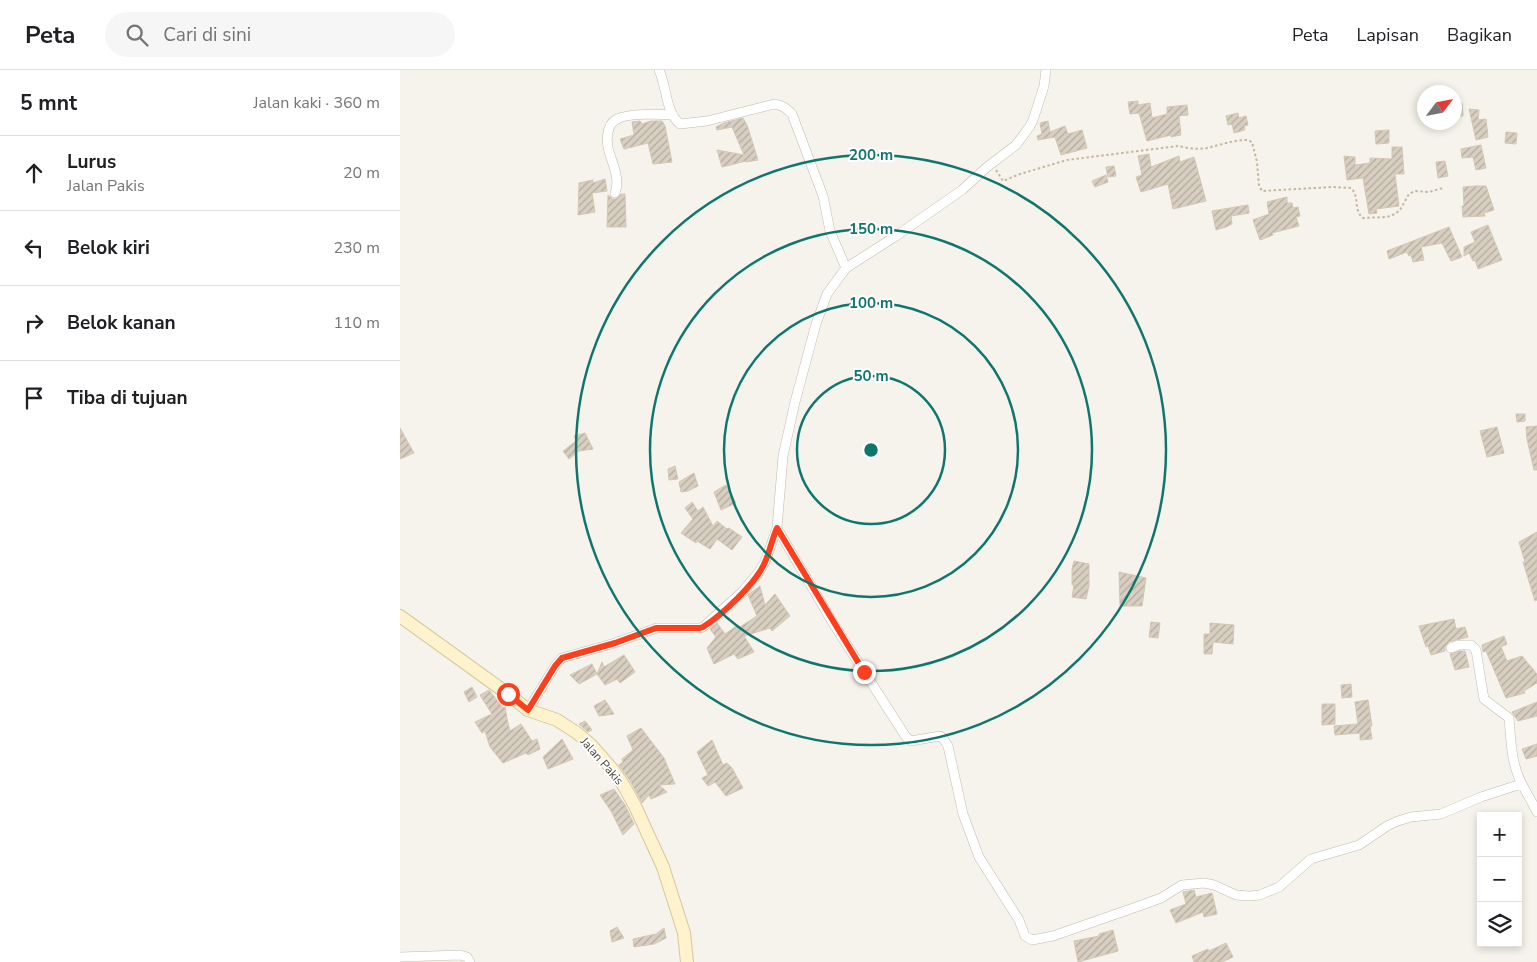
<!DOCTYPE html>
<html lang="id">
<head>
<meta charset="utf-8">
<style>
	:root { --surface:#fff; --page:#f6f6f6; --text:#202124; --muted:#757577; --line:#e0e0e0 }
	body { margin:0; font-family:"Nunito Sans",sans-serif; background:var(--page); color:var(--text) }
	.controls { position:absolute; right:15px; bottom:15px; display:grid; overflow:hidden; border-radius:0px; box-shadow:0 2px 8px #0003 }
	.controls button { width:45px; height:45px; display:grid; place-items:center; padding:0; border:0; border-bottom:1px solid var(--line); background:var(--surface); color:var(--text); font:25px sans-serif }
	.compass { position:absolute; left:1017px; top:15px; width:45px; height:45px; border-radius:50%; background:var(--surface); box-shadow:0 2px 8px #0003; rotate:58deg }
	.stop { position:absolute; width:15px; height:15px; margin:-11px; border:4px solid #fc3f1d; border-radius:50%; background:#fff }
	.stop.end { background:#fc3f1d; border-color:#fff; box-shadow:0 1px 5px #0008 }
	.list { margin:0; padding:0; list-style:none }
	h2 { display:flex; justify-content:space-between; align-items:center; height:65px; margin:0; padding:0 20px; font-size:21px }
	h2 small { font-size:16px; font-weight:400; color:var(--muted) }
	.list li { display:grid; grid-template-columns:32px 1fr auto; gap:15px; align-items:center; box-sizing:border-box; height:75px; padding:0 20px; border-top:1px solid var(--line) }
	.list b { display:block; font-size:19px; white-space:nowrap }
	.list p { margin:0; font-size:16px; white-space:nowrap; color:var(--muted) }
	.list em { font-size:16px; font-style:normal; color:var(--muted) }
	.icon { flex:none; width:28px; height:28px; fill:none; stroke:currentColor; stroke-width:2; stroke-linecap:round; stroke-linejoin:round }
	.map { position:relative; flex:none; width:1137px; height:892px; overflow:hidden }
	header { display:flex; align-items:center; gap:30px; box-sizing:border-box; height:70px; padding:0 25px; background:var(--surface); border-bottom:1px solid var(--line) }
	header strong { font-size:24px }
	nav { display:flex; gap:28px; margin-inline-start:auto; font-size:18px }
	.search { width:350px; height:45px; background:var(--page); display:flex; align-items:center; gap:12px; box-sizing:border-box; padding:0 18px; border-radius:28px; color:var(--muted); font-size:19px }
	main { display:flex }
	aside { flex:1; background:var(--surface) }
	.map>svg:first-child { display:block }
	.building { fill:url(#building-hatch); stroke:#d3c7b4 }
	.lines { fill:none; stroke-linecap:round; stroke-linejoin:round }
	.street-casing { stroke:#c2bbae; stroke-width:10 }
	.secondary-casing { stroke:#d6c79b; stroke-width:14 }
	.path { stroke:#c4b79f; stroke-width:2; stroke-dasharray:2.5 2.5; stroke-linecap:butt }
	.street { stroke:#fff; stroke-width:9 }
	.secondary { stroke:#fff3cd; stroke-width:12 }
	.route { stroke:#fc3f1d; stroke-width:6 }
	.ring { fill:none; stroke:#0f766e; stroke-width:2.5 }
	.labels { text-anchor:middle; stroke-width:4; stroke-linejoin:round; paint-order:stroke }
	.street-label { font-size:12px; fill:#4b4439; stroke:#fff }
	.centre { fill:#0f766e; stroke:#fff; stroke-width:2.5 }
	.ring-label { font-size:15px; text-anchor:middle; font-weight:bold; fill:#0f766e; stroke:#fff; stroke-width:4; stroke-linejoin:round; paint-order:stroke }
</style>
</head>
<body>
<header>
<strong>Peta</strong>
<div class="search"><svg class="icon" aria-label="search" viewBox="0 0 24 24"><circle cx="10" cy="10" r="6"/><path d="M15 15l6 6"/></svg>Cari di sini</div>
<nav><a>Peta</a><a>Lapisan</a><a>Bagikan</a></nav>
</header>
<main>
<aside>
<h2>5 mnt<small>Jalan kaki · 360 m</small></h2>
<ul class="list">
<li><svg class="icon" aria-label="ahead" viewBox="0 0 24 24"><path d="M12 20V5M6 11l6-6 6 6"/></svg><div><b>Lurus</b><p>Jalan Pakis</p></div><em>20 m</em></li>
<li><svg class="icon" aria-label="left" viewBox="0 0 24 24"><path d="M17 20v-9H6M10 6l-5 5 5 5"/></svg><div><b>Belok kiri</b></div><em>230 m</em></li>
<li><svg class="icon" aria-label="right" viewBox="0 0 24 24"><path d="M7 20v-9h11M14 6l5 5-5 5"/></svg><div><b>Belok kanan</b></div><em>110 m</em></li>
<li><svg class="icon" aria-label="arrive" viewBox="0 0 24 24"><path d="M6 21V4h12l-3 4 3 4H6"/></svg><div><b>Tiba di tujuan</b></div></li>
</ul>
</aside>
<div class="map">
<svg width="1137" height="892" viewBox="0 0 1137 892">
	<defs>
		<pattern id="building-hatch" width="6" height="6" patternUnits="userSpaceOnUse" patternTransform="scale(1.25)"><rect width="6" height="6" fill="#d8cfc1"/><path d="M-1 1l2-2M0 6l6-6M5 7l2-2" fill="none" stroke="#b1aa9e"/></pattern>
	</defs>
	<rect width="100%" height="100%" fill="#f6f3ec"/>
	<path class="building" d="M738,31V35L750,33L752,48L767,44V37L787,35L788,45L779,46L781,65L771,67V65L747,71L739,43L730,44L728,32Z
		M1054,33H1062L1063,46H1055Z
		M1069,39L1079,40L1078,50L1086,49L1088,67L1076,70Z
		M838,43L839,48L846,46L848,55L844,56L845,60L834,63L832,54L828,55L826,46Z
		M343,48L347,55L358,90L346,92V91L322,97L317,80L344,85L332,57L317,60L316,57L324,53Z
		M240,51L242,54L251,51H262L265,56L272,92L253,94L248,73L224,79L220,69L234,65L232,52Z
		M648,51L650,62L665,56L668,64L682,60L687,78L661,85L655,67L638,70L637,66L642,64L640,53Z
		M989,60V73L976,74L975,61Z
		M1106,62L1117,63L1116,74L1105,73Z
		M1081,75L1086,98L1076,100L1073,87L1062,88L1061,79Z
		M992,77H1002L1004,104H995L999,136L976,139L977,143L969,144L963,108L947,110L944,86L955,87V95L970,93V88L992,89Z
		M749,84L751,97L779,86L780,92L794,87L806,131L773,139L768,114L741,122L736,107L742,105L738,86Z
		M1045,91L1048,106L1038,108L1036,92Z
		M714,96L716,106L708,107L706,97Z
		M706,105L708,112L695,117L692,111Z
		M205,109L207,121L192,123L195,142L178,145L179,113L193,110V113Z
		M1075,116H1086L1094,140L1084,143L1085,146L1063,147L1062,136H1064L1063,117Z
		M221,124H225L226,157H207L208,125L213,129H216Z
		M887,127V133H892L893,138L898,137L900,146L896,147L899,156L872,163L873,165L860,170L853,150L869,144L867,132Z
		M848,135L849,143L831,146L832,154L826,157L816,160L812,141Z
		M1088,155L1102,190L1078,199L1075,190L1073,191L1069,183L1064,186V177L1075,172L1071,162Z
		M1049,157L1062,187L1051,191L1042,173L1021,177L1024,190L1013,192L1011,185L1009,186L1007,182L989,189L987,181Z
		M1116,344H1125V351L1117,352Z
		M1137,356V400H1134L1127,369L1126,357Z
		M1097,357L1104,383L1087,387L1080,361Z
		M0,358L14,383L0,389Z
		M185,363L193,379L179,381L169,389L163,381L176,371L174,366Z
		M275,396L278,409L269,410L268,399Z
		M294,403L298,416L288,421L281,422L279,412Z
		M326,415L336,433L321,440L314,422Z
		M292,432L298,441L303,437L313,456L317,451L327,459L329,458L342,467L332,480L317,469L310,479L297,471L296,473L281,463L293,449L285,438Z
		M1137,462V530L1135,531L1123,492H1125L1119,472Z
		M674,491L689,494V516L686,529L672,527L674,515H672V499Z
		M719,502L746,508L742,536H720Z
		M360,516L365,535L375,524L390,546L372,561L370,558L344,566L354,582L338,589L334,584L314,594L307,578L316,567L310,559L317,553L325,564L338,555L340,557L357,546L348,525Z
		M1054,549L1056,559L1065,557L1068,567L1049,572L1045,577V581L1031,585L1028,576L1026,577L1019,556Z
		M751,552L760,553L758,568L749,567Z
		M810,553L834,555L833,574L813,572L812,584H804V564H810Z
		M1104,566L1107,574L1101,577L1107,591L1122,586L1137,604V613L1124,621L1125,623L1106,628L1086,581L1083,582L1082,575Z
		M1059,581H1065L1069,597L1055,600L1050,584Z
		M224,585L235,602L220,613L217,609L205,615L197,604L202,592L204,597Z
		M192,594L197,604L179,614L170,605Z
		M951,614L952,627L942,628L941,615Z
		M72,617L77,627L69,632L64,622Z
		M89,620L103,638L105,637L107,649L110,661L121,654L132,671L137,669L140,679L128,685L126,683L103,693L90,677L85,661L82,663L75,652L92,644L80,625Z
		M205,630L214,644L199,646L194,636Z
		M968,630L972,656H970L972,669L960,670V663L935,665L934,656L958,654L955,632Z
		M1137,632V646L1118,651L1112,642Z
		M922,634H935V654L922,655Z
		M185,651L192,660L188,662L179,654Z
		M241,658L264,688L275,714L259,715L267,722L251,729L249,725L242,733L231,712L219,695L223,692L222,689L233,680L227,666Z
		M162,669L173,689L148,699L143,687Z
		M312,670L323,695L327,693L332,698L343,718L326,726L315,712L308,716L302,708L308,705L297,682Z
		M1137,674V686L1126,689L1122,679Z
		M214,719L225,735L234,754L223,765L211,741L200,725Z
		M794,820L796,827L812,823L817,844L804,847L803,842L776,853L770,840L786,834L783,822Z
		M217,857L224,868L212,872L210,861Z
		M264,858L266,868L254,874L234,877L233,869L256,864Z
		M713,860L718,881L678,892L674,871L699,866V864Z
		M826,873L833,887L822,892H794L792,886L808,879L809,881Z"/>
	<g class="lines">
		<g class="street-casing">
			<path id="street" d="M259,0C267,17 265,41 280,54L307,51L374,34C382,35 386,38 392,44L423,126L430,161L446,198
				M215,123C220,110 214,97 210,85C206,74 205,55 217,49C228,43 260,44 273,45
				M377,458L433,553L506,667L511,671L540,666L542,667L548,676L563,744L579,787L619,850L625,866L632,870L653,866L742,835L761,828L782,815L804,813L814,815L836,825L849,826L860,825L879,817L911,789L959,775L987,756L998,751L1011,747L1041,744L1081,727L1121,714
				M1051,578L1058,575H1071L1076,580L1084,629L1109,648C1111,670 1111,694 1122,714C1127,724 1132,732 1137,742
				M128,640L155,596L162,588L215,573L257,558H300L303,557L342,522L359,502L365,492L377,458L383,386L395,332L416,254L427,224L446,198L496,166L562,120L587,97L616,75L630,56L633,50L644,16L646,0
				M0,887L60,885L67,887L70,892"/>
		</g>
		<g class="secondary-casing">
			<path id="secondary" d="M0,546L108,624L128,640L157,650L177,663L190,674L213,700L224,716L235,736L263,797L284,863L287,892"/>
		</g>
		<path class="path" d="M596,100L603,111L620,104L667,90L778,76C787,78 797,80 807,78C820,75 833,70 847,70L852,72L857,92L859,116L862,121L932,117L951,118C960,127 953,140 963,148L987,147L995,144L1000,140L1009,124L1015,121L1029,122L1043,118"/>
		<use href="#street" class="street"/>
		<use href="#secondary" class="secondary"/>
	</g>
	<g class="lines">
		<path class="route" d="M108,624L128,640L155,596L162,588L215,573L256,558H300L303,557C322,545 357,512 365,492C370,481 372,469 377,458L464,602"/>
	</g>
	<g class="ring">
		<circle cx="471" cy="380" r="74"/>
		<circle cx="471" cy="380" r="147"/>
		<circle cx="471" cy="380" r="221"/>
		<circle cx="471" cy="380" r="295"/>
	</g>
	<g class="labels">
		<g class="street-label">
			<text transform="translate(202 691) rotate(49)" y="4">Jalan Pakis</text>
		</g>
	</g>
	<circle cx="471" cy="380" r="8" class="centre"/>
	<g class="ring-label">
		<text x="471" y="90">200 m</text>
		<text x="471" y="164">150 m</text>
		<text x="471" y="238">100 m</text>
		<text x="471" y="311">50 m</text>
	</g>
</svg>
<div class="controls">
<button>+</button>
<button>−</button>
<button><svg class="icon" aria-label="layers" viewBox="0 0 24 24"><path d="M12 4l9 5-9 5-9-5zM3 14l9 5 9-5"/></svg></button>
</div>
<svg class="compass" viewBox="-18 -18 36 36"><path d="M0-13l5 13h-10z" fill="#e53935"/><path d="M0 13l5-13h-10z" fill="#757577"/></svg>
<div class="stop" style="left:108px;top:624px"></div>
<div class="stop end" style="left:464px;top:602px"></div>
</div>
</main>
</body>
</html>
